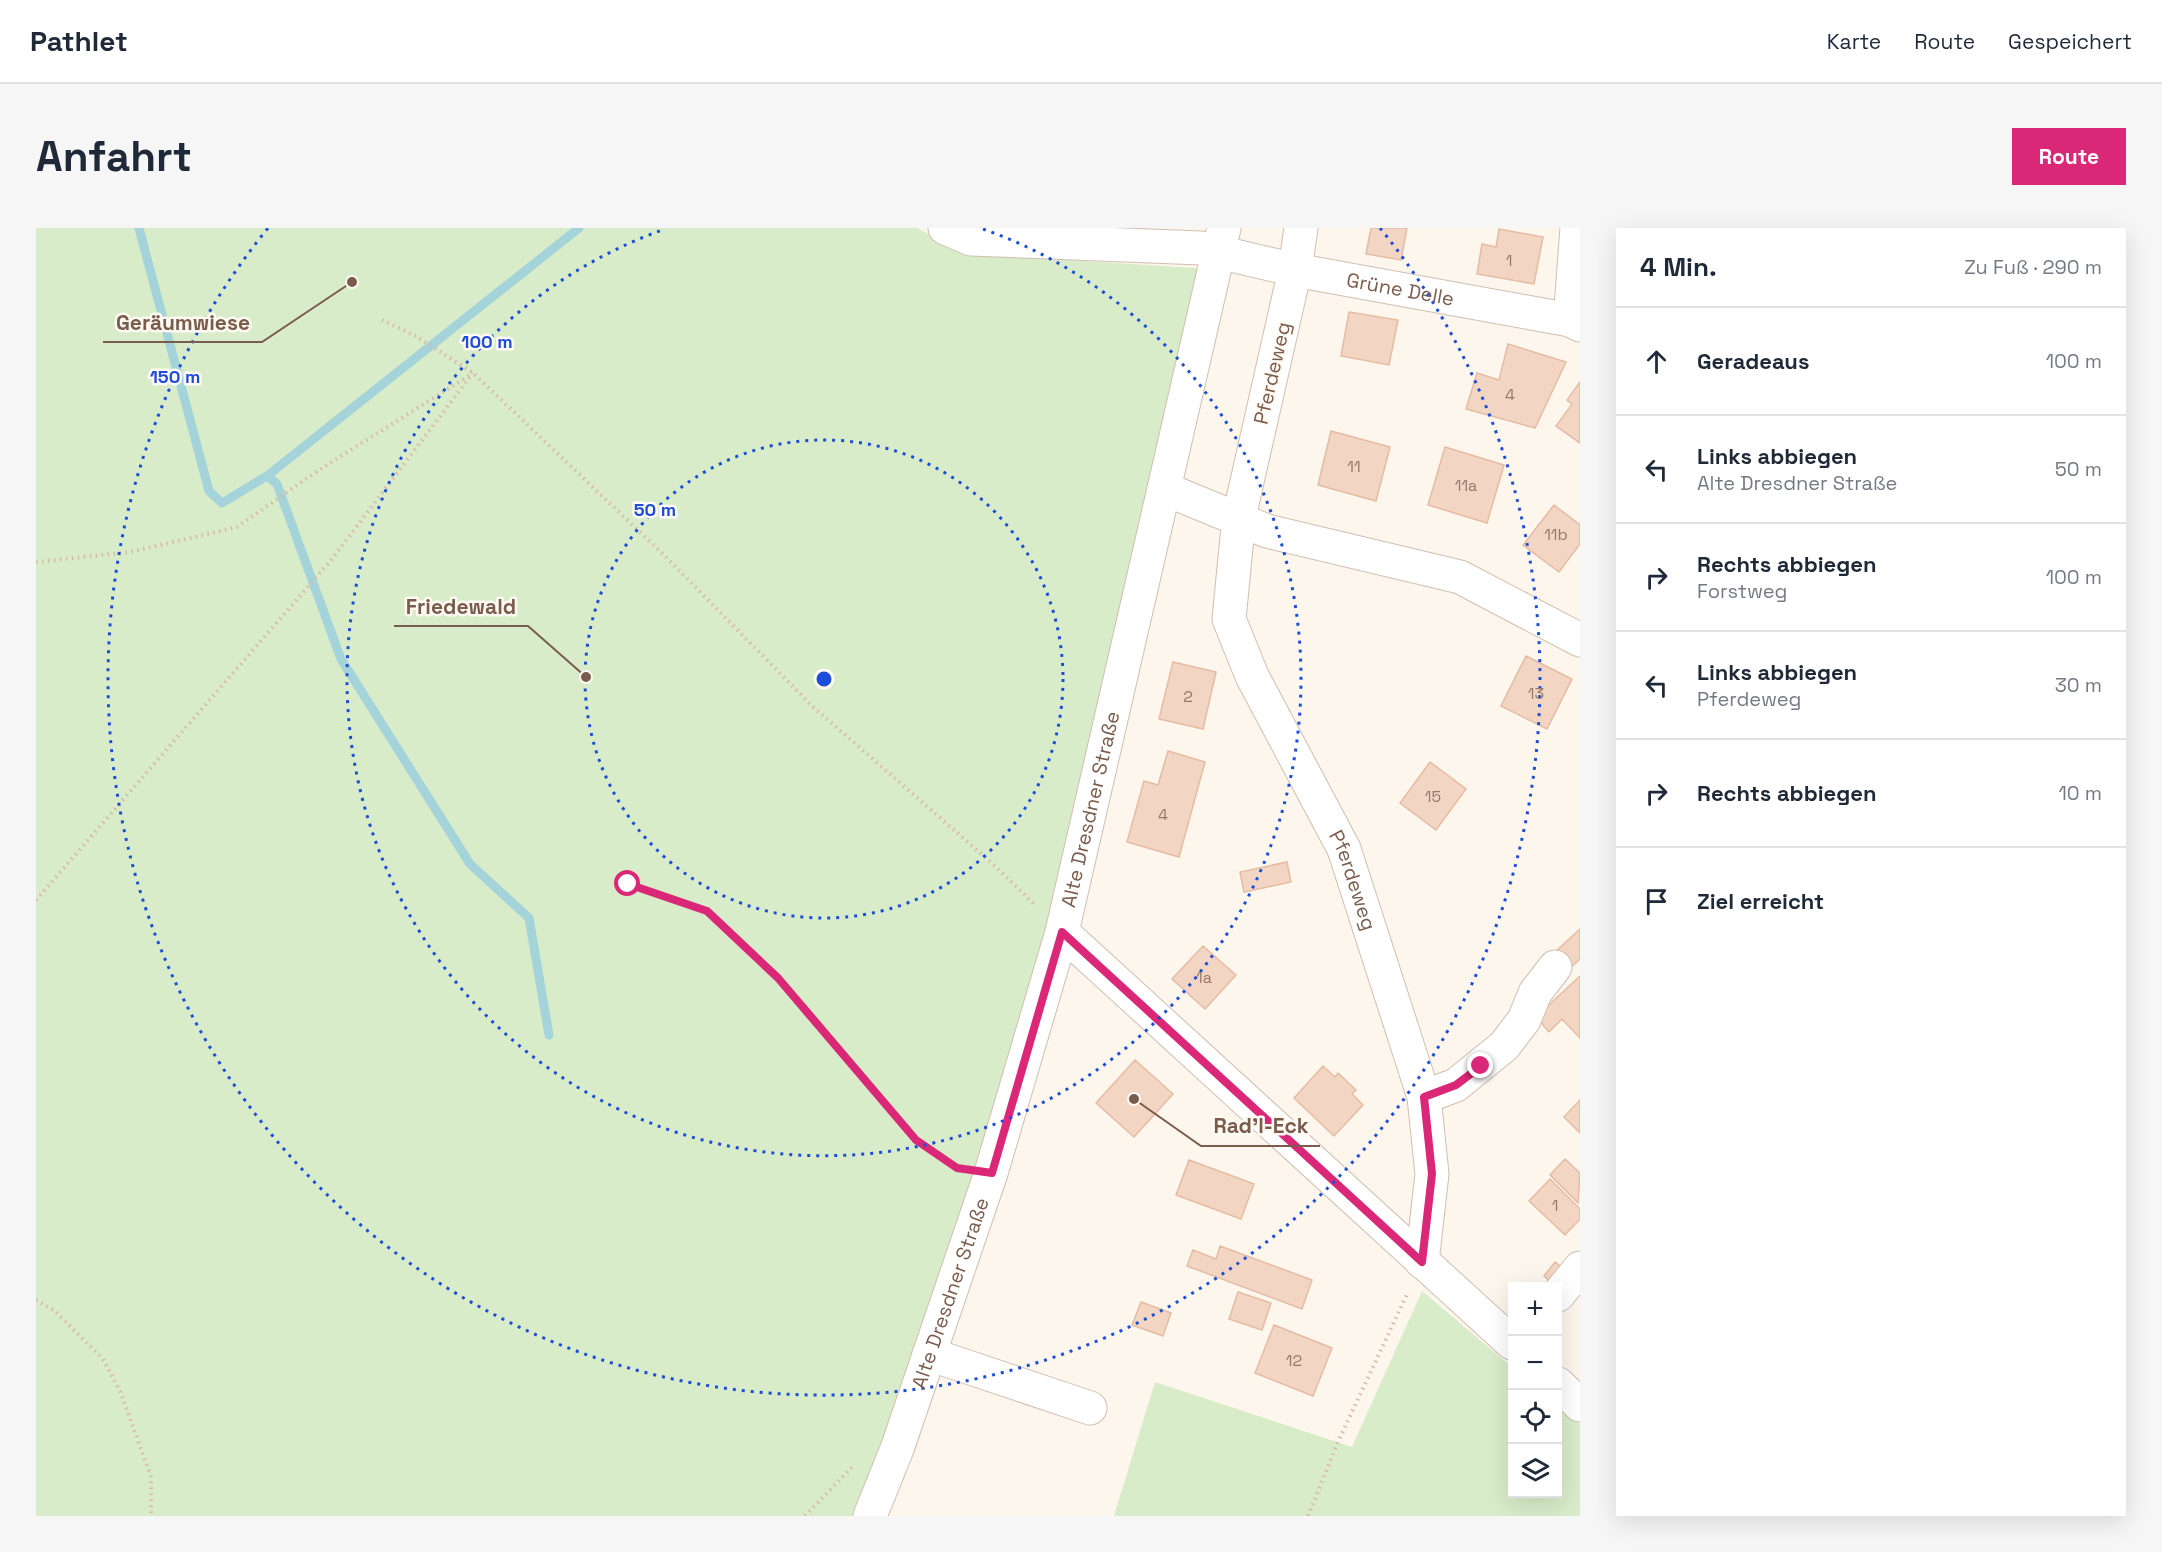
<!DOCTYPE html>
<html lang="de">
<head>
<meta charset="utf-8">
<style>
	:root { --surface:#fff; --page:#f6f6f7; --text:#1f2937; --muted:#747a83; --line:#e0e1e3; --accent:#db2777 }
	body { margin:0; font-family:"Space Grotesk",sans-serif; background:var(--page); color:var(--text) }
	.controls { position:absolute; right:18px; bottom:18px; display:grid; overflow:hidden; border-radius:0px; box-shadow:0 6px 24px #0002 }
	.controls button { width:54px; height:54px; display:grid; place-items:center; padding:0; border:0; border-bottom:2px solid var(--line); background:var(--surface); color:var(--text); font:30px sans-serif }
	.stop { position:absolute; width:18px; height:18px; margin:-14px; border:4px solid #db2777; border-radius:50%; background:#fff }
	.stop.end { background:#db2777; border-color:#fff; box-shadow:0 2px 6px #0008 }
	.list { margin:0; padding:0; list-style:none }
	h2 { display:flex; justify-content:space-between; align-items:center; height:78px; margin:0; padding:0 24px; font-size:26px }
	h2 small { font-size:20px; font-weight:400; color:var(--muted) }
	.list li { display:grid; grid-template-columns:39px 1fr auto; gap:18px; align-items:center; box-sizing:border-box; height:108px; padding:0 24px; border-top:2px solid var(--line) }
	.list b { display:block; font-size:22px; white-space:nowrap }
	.list p { margin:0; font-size:20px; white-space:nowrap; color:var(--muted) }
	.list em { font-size:20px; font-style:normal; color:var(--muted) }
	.icon { flex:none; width:33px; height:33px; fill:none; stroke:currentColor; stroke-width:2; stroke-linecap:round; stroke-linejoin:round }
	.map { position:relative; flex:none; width:1544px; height:1288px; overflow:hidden; border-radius:0px }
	header { display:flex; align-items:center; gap:36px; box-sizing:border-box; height:84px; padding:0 30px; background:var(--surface); border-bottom:2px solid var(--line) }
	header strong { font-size:28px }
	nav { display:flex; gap:33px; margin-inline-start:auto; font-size:21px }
	.intro { display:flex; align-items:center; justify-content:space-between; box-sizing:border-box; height:144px; padding:0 36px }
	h1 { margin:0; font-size:42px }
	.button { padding:15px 27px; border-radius:0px; background:var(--accent); color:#fff; font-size:21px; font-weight:700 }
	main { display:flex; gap:36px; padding:0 36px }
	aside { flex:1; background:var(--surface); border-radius:0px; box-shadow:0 6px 24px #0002 }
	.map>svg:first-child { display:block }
	.green { fill:#d8ecc9 }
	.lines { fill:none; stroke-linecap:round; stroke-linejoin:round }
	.stream { stroke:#a5d3da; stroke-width:9 }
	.building { fill:#f3d5c3; stroke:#e6bba3; stroke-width:1.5 }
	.minor-casing { stroke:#d1beb0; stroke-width:35 }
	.path { stroke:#d9b8a5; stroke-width:4; stroke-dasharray:1.5 4.5; stroke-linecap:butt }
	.minor { stroke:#fff; stroke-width:33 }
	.route { stroke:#db2777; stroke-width:8 }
	.ring { fill:none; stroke:#1d4ed8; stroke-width:3; stroke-dasharray:3 6 }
	.labels { text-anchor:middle; stroke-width:5; stroke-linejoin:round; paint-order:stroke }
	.number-label { font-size:16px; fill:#987a6a }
	.street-label { font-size:20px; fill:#7a5c4d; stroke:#fffaf3 }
	.centre { fill:#1d4ed8; stroke:#fffaf3; stroke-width:3 }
	.ring-label { font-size:18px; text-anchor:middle; font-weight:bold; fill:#1d4ed8; stroke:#fffaf3; stroke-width:5; stroke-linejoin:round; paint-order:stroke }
	.leader { fill:none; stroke:#7a5c4d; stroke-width:2 }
	.callout-dot { fill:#7a5c4d; stroke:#fffaf3; stroke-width:2 }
	.callout-label { font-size:21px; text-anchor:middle; font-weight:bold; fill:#7a5c4d; stroke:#fffaf3; stroke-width:5; stroke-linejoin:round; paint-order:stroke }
</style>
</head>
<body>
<header>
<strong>Pathlet</strong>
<nav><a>Karte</a><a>Route</a><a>Gespeichert</a></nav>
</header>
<div class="intro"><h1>Anfahrt</h1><a class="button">Route</a></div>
<main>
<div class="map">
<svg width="1544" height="1288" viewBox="0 0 1544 1288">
	<rect width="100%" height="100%" fill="#fdf6ec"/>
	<path class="green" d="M0,0H881L934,26L1191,42L850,1288H0Z
		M1386,1063L1476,1139V1266H1522V1177L1544,1196V1288H1078L1119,1154L1316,1219Z"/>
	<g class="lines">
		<path class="stream" d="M103,0L173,263L186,275L231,248L241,256L305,431L434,636L493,690L513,807
			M231,248L543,0"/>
	</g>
	<path class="building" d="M1335,0H1371L1365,32L1330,26Z
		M1463,1L1507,9L1498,56L1441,46L1446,16L1460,19Z
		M1313,84L1362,92L1353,137L1305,128Z
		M1472,116L1530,134L1499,200L1430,181L1441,145L1463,152Z
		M1544,154V215L1520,198L1536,176L1531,172Z
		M1295,203L1354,219L1340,273L1282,257Z
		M1409,219L1468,237L1451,295L1392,277Z
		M1518,277L1544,297V316L1523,344L1487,317Z
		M1490,428L1536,451L1511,501L1465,478Z
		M1137,434L1180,444L1167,501L1123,491Z
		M1132,523L1169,534L1143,629L1091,614L1108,553L1122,557Z
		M1394,534L1430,561L1400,602L1364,575Z
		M1251,634L1255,654L1208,664L1204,644Z
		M1544,701V731L1532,742L1517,726Z
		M1167,718L1200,747L1169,781L1136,751Z
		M1544,748V810L1526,791L1513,804L1500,789Z
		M1099,832L1137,866L1098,909L1060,875Z
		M1287,838L1299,849L1302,845L1320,862L1316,866L1327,877L1298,908L1258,870Z
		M1544,872V905L1528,889Z
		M1529,931L1544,945L1542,975L1514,947Z
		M1153,932L1218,956L1205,991L1140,967Z
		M1514,951L1544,981V991L1529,1007L1493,973Z
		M1184,1018L1276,1052L1266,1081L1151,1038L1157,1022L1180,1031Z
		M1519,1034L1529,1042L1517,1056L1508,1048Z
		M1202,1064L1235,1075L1226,1102L1193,1091Z
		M1105,1074L1135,1085L1127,1108L1096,1097Z
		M1238,1097L1296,1120L1277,1168L1219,1145Z"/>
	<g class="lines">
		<g class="minor-casing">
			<g id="minor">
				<path id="s1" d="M909,0L935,11L1165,20L1259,42L1534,92L1544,97"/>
				<path id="s2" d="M1265,0L1259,42L1203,289L1193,391L1216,448L1308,621L1388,869L1396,946L1386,1034"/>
				<path d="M1534,92L1541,0"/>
				<path d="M1129,261L1231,303L1424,349L1544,412"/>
				<path d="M1026,704L1476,1115"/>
				<path d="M1388,869L1420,857L1468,818L1488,792L1499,765L1519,739"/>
				<path d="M1522,1067L1544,1040"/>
				<path d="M893,1126L1054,1180"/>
				<path d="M1522,1156L1544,1177"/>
				<path id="s3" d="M834,1288L861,1221L955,945L1026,704L1188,0"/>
			</g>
		</g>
		<path class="path" d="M346,92L380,108L437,145L627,326L775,477L958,637L998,676
			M0,334L95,324L201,299L286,240L434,147
			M592,656L671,683L742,750L880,912L922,940
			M0,672L296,331L437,145
			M0,1072L19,1083L67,1131L85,1165L115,1249V1288
			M769,1288L818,1237
			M1272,1288L1301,1216L1372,1064"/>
		<use href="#minor" class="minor"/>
	</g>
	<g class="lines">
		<path class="route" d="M592,656L671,683L742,750L880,912L921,940L956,945L1026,704L1386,1034L1396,946L1388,869L1420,857L1445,838"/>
	</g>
	<g class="ring">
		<circle cx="788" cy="451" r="239"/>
		<path d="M947 1A477 477 0 1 1 629 1"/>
		<path d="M1344 0A716 716 0 1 1 232 0"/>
	</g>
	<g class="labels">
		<g class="number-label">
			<text x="1473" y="38">1</text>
			<text x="1474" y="172">4</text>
			<text x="1318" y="244">11</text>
			<text x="1430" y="263">11a</text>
			<text x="1520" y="312">11b</text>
			<text x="1500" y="471">13</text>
			<text x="1152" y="474">2</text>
			<text x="1397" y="574">15</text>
			<text x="1127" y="592">4</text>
			<text x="1168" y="755">1a</text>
			<text x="1519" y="983">1</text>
			<text x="1258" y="1138">12</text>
		</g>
		<g class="street-label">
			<text dy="7" stroke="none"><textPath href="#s1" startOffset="462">Grüne Delle</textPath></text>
			<text transform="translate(1236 145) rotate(-77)" y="7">Pferdeweg</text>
			<text dy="7" stroke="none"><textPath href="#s3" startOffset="741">Alte Dresdner Straße</textPath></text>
			<text dy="7" stroke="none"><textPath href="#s2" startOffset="688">Pferdeweg</textPath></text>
			<text dy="7" stroke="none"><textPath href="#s3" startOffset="237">Alte Dresdner Straße</textPath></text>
		</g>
	</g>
	<circle cx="788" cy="451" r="9" class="centre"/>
	<g class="ring-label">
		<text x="451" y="120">100 m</text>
		<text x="139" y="155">150 m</text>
		<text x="619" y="288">50 m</text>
	</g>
	<path class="leader" d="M316 54L226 114H67M550 449L492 398H358M1098 871L1165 918H1284"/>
	<g class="callout-dot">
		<circle cx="316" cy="54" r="6"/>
		<circle cx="550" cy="449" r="6"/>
		<circle cx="1098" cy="871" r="6"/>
	</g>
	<g class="callout-label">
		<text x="147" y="102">Geräumwiese</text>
		<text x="425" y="386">Friedewald</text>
		<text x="1225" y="905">Rad'l-Eck</text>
	</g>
</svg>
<div class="controls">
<button>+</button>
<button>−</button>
<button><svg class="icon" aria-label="locate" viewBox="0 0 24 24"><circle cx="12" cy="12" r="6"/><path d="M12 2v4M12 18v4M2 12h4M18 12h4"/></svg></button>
<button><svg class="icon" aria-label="layers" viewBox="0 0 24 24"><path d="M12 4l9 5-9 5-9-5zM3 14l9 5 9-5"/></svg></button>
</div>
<div class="stop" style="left:592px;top:656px"></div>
<div class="stop end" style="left:1445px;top:838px"></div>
</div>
<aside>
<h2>4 Min.<small>Zu Fuß · 290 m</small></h2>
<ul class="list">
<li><svg class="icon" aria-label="ahead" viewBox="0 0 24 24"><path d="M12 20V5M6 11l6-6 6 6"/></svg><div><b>Geradeaus</b></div><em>100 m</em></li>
<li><svg class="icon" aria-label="left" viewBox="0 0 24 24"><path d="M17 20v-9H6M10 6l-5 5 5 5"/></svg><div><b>Links abbiegen</b><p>Alte Dresdner Straße</p></div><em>50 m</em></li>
<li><svg class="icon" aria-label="right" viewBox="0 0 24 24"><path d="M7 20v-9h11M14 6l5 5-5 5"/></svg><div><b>Rechts abbiegen</b><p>Forstweg</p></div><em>100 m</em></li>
<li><svg class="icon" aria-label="left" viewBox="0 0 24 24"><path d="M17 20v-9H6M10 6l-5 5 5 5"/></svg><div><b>Links abbiegen</b><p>Pferdeweg</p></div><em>30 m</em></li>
<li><svg class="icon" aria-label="right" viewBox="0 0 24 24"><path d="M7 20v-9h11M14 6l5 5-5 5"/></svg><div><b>Rechts abbiegen</b></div><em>10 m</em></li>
<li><svg class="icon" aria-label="arrive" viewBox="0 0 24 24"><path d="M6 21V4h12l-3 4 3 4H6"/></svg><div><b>Ziel erreicht</b></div></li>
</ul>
</aside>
</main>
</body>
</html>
